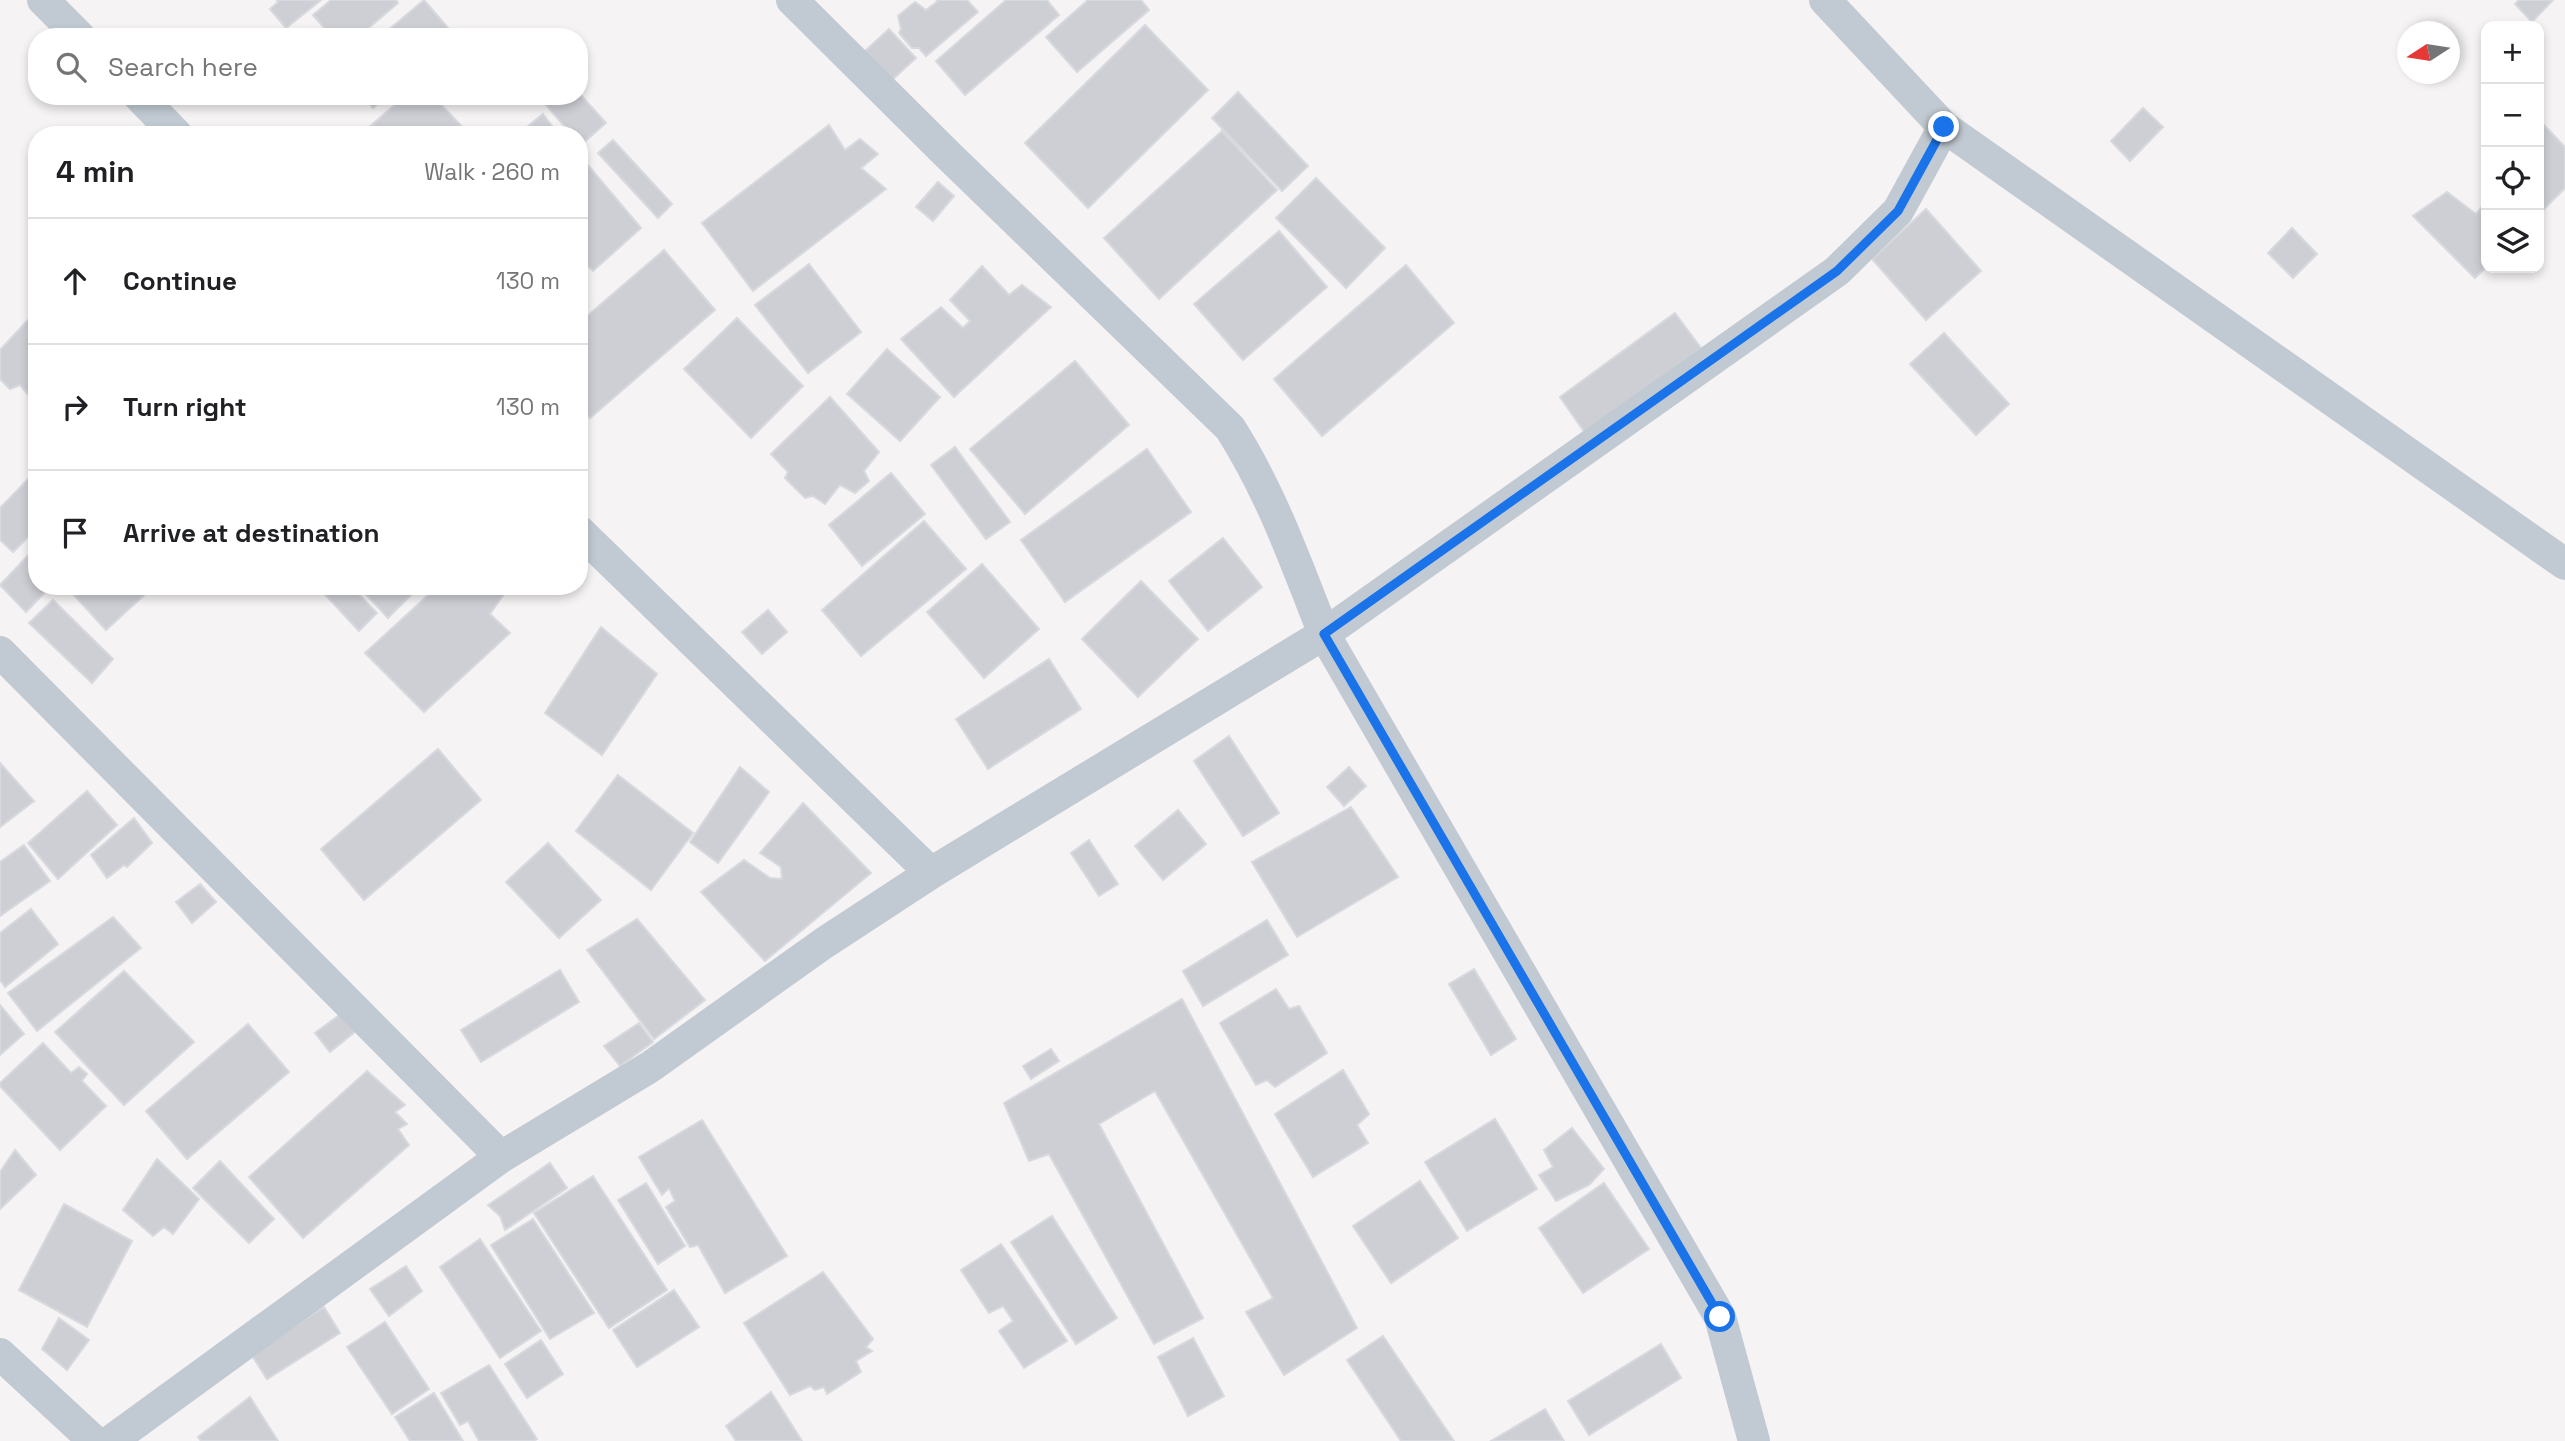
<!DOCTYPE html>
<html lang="en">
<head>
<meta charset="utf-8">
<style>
	:root { --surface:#fff; --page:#f2f2f2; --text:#202124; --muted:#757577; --line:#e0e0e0 }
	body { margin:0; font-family:"Space Grotesk",sans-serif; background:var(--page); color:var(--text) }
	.controls { position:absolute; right:21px; top:21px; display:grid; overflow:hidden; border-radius:14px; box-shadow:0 4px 10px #0003 }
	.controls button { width:63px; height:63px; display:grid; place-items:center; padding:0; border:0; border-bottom:2px solid var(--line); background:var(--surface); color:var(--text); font:35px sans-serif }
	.compass { position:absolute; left:2397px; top:21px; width:63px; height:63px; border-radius:50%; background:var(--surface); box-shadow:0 4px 10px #0003; rotate:258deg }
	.stop { position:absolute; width:21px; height:21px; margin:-16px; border:5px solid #1a73e8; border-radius:50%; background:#fff }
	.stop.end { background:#1a73e8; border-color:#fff; box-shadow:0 2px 7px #0008 }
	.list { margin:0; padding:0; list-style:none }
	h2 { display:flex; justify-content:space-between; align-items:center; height:91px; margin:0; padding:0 28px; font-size:30px }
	h2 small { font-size:23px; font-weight:400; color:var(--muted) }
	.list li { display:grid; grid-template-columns:46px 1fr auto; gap:21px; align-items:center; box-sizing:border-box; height:126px; padding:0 28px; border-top:2px solid var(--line) }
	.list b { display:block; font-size:26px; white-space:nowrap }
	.list em { font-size:23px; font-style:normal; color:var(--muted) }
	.icon { flex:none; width:38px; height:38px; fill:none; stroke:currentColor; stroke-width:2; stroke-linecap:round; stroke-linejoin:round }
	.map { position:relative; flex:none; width:2565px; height:1441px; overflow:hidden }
	.search { position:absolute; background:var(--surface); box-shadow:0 4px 10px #0003; left:28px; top:28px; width:560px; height:77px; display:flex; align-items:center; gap:18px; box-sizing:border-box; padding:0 24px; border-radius:28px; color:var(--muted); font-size:26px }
	.panel { position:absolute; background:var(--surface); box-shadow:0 4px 10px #0003; left:28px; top:126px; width:560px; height:469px; border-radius:28px }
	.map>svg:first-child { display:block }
	.building { fill:#cdcfd5; stroke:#d7d9de; stroke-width:2 }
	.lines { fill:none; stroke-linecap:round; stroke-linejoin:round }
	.street { stroke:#c1cad2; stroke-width:32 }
	.route { stroke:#1a73e8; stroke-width:9 }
</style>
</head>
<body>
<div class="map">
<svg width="2565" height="1441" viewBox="0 0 2565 1441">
	<rect width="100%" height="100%" fill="#f5f3f3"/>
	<path class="building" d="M277,0H321L286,28L270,9L278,2Z
		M331,0H396L398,3L358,37H332L313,15Z
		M424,0L456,37H380Z
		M936,0H967L978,12L926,56L919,48H912L899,33L901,29L898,16L915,2L926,10L938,1Z
		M1006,0H1047L1059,15L965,95L936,61Z
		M1088,0H1141L1149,10L1077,72L1046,37Z
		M2519,0H2553L2532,22L2515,4Z
		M1145,25L1208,90L1088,208L1025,143Z
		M889,29L916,58L892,80L865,51Z
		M1238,92L1308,166L1282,191L1212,118Z
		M579,93L606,123L581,145L579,135H572L538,96H579Z
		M364,96H387L373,108Z
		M405,96H433L467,132L464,135H360Z
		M2143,108L2163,127L2130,161L2111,141Z
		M543,114L559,135H517Z
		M2539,120L2565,147V188L2539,214Z
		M829,125L845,150L860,139L878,154L861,168L886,189L753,291L702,223Z
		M1222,131L1277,190L1159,299L1104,238Z
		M613,140L672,204L658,218L598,153Z
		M581,157L641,228L593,271L579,258Z
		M1316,178L1385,248L1346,288L1276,218Z
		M938,182L954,196L933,221L916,207Z
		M2447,192L2476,214L2486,202V267L2475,278L2413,216Z
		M1926,209L1981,271L1926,320L1872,259Z
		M2292,228L2317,254L2293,278L2268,253Z
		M1279,231L1327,287L1243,360L1194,304Z
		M664,250L715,310L590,418L579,404V323Z
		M809,264L861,332L808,373L755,305Z
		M1406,265L1454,323L1322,436L1274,379Z
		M982,266L1009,295L1022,285L1051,307L954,397L901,339L941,307L963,328L970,321L950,300Z
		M1675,313L1701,348L1585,433L1560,397Z
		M737,318L803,386L751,438L684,369Z
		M28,320L37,328V405L20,385L10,389L0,379V350Z
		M1944,333L2009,404L1976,435L1910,364Z
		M887,349L940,397L900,441L847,394Z
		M1075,361L1129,425L1025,514L970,449Z
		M830,397L879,452L864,471L869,481L855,493L840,485L825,504L813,496L805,498L785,478L788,472L771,454Z
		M955,447L1010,522L986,539L931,465Z
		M1147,449L1191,512L1065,602L1021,540Z
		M37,470V528L13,552L0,540V508Z
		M891,473L925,514L862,566L829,525Z
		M924,521L966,569L861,656L822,610Z
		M1223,538L1262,587L1208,631L1169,581Z
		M37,546V586H51L26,612L0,585Z
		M982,564L1039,629L984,678L927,612Z
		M1141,581L1198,639L1138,697L1082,639Z
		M78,586H154L106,630L72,593Z
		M317,586H351L377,613L359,631Z
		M358,586H420L388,618Z
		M438,586H461L464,590L470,586H501L506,591L490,614L510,633L424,712L365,653Z
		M53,600L113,659L92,683L29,623Z
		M768,610L787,632L762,654L742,632Z
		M601,627L657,674L602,755L545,713Z
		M1049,659L1081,709L988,769L956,719Z
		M1229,736L1279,813L1243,836L1194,761Z
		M438,749L481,800L364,900L321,849Z
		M0,763L34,801L0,827Z
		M740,767L769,792L718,863L690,842Z
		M1349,767L1366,786L1344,806L1327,787Z
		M618,775L693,833L651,890L576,831Z
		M87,791L117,825L58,879L28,843Z
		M803,803L871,873L765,961L701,892L744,860L770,878L782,879L781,867L760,853Z
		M1351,807L1398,877L1297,937L1252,862Z
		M1178,810L1206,844L1163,880L1135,846Z
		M134,818L152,843L127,867L124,865L107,878L91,855Z
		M1089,840L1118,884L1099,896L1071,853Z
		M548,843L601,900L559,938L506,882Z
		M24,845L50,881L0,916V862Z
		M200,884L216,902L192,923L176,902Z
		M31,909L58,944L5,987L0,980V933Z
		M113,917L141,948L37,1031L8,993Z
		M637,919L705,1000L654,1039L587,950Z
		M1267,920L1288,955L1203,1006L1183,971Z
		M1474,969L1516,1039L1491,1055L1449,984Z
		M560,970L579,1002L481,1062L461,1030Z
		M124,971L194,1042L124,1105L55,1032Z
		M1276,989L1289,1009L1299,1006L1327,1053L1275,1087L1267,1080L1256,1085L1220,1023Z
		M1182,999L1357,1328L1284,1375L1246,1312L1273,1298L1155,1091L1099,1124L1203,1318L1154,1344L1049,1154L1029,1161L1004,1103Z
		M0,1005L24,1034L0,1055Z
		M342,1013L356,1031L330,1052L315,1033Z
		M639,1023L653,1042L620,1066L604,1046Z
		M248,1024L289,1072L187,1159L146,1111Z
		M43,1043L71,1073L79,1067L87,1074L82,1081L106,1106L60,1150L0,1086V1083Z
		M1051,1049L1059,1061L1031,1079L1023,1066Z
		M1343,1070L1369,1114L1357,1125L1368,1143L1313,1177L1275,1114Z
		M367,1071L405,1105L395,1112L407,1124L398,1129L409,1145L303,1238L249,1177Z
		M1495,1119L1537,1189L1467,1231L1425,1162Z
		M702,1120L787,1256L725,1293L698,1245L690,1247L666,1207L675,1201L669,1188L662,1195L639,1157Z
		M1572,1128L1604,1169L1589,1185L1556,1201L1539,1175L1553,1167L1544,1150Z
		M15,1150L36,1175L0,1209V1172Z
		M157,1159L199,1199L173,1234L164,1227L153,1236L123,1210Z
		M220,1161L274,1219L249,1243L193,1188Z
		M550,1163L567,1188L505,1230L500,1216L488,1205Z
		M593,1176L667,1290L609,1328L534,1213Z
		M1420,1181L1458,1238L1391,1283L1353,1226Z
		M646,1183L685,1246L658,1264L618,1200Z
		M1604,1183L1649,1249L1583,1293L1539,1228Z
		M64,1204L132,1241L87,1327L19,1290Z
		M1052,1216L1117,1318L1076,1344L1011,1242Z
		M533,1219L594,1313L550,1339L491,1245Z
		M480,1239L541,1331L500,1358L440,1267Z
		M1001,1244L1067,1341L1024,1368L999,1331L1013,1321L1003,1306L989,1313L961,1270Z
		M406,1266L422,1291L389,1316L370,1289Z
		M823,1272L873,1339L866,1347L872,1351L856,1361L861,1372L827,1394L824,1387L815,1390L810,1386L790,1395L744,1323Z
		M674,1290L699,1327L637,1367L613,1330Z
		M324,1307L340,1333L267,1379L251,1354Z
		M59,1318L89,1340L67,1370L42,1349Z
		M385,1322L429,1389L392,1414L347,1347Z
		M1383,1336L1454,1441H1401L1347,1360Z
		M1193,1338L1224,1396L1188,1416L1158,1357Z
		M541,1340L563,1374L527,1398L505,1364Z
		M1661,1344L1681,1378L1589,1435L1568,1401Z
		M489,1365L537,1439L533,1441H479L468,1421L460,1425L441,1393Z
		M771,1392L802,1441H736L726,1426Z
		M434,1393L463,1441H410L395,1417Z
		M250,1397L278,1441H201L198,1437Z
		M1545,1409L1564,1441H1491Z"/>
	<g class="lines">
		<path class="street" d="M43,0L80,37
			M792,0L949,156L1230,428C1271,492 1296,563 1324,634L1720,1317L1754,1441
			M1825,0L1944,127L2565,564
			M139,96L177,135
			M579,531L931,873
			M0,652L501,1157
			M0,1354L94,1441
			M111,1441L501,1157L650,1067L824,943L931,873L1324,634L1837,271L1898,211L1944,127"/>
	</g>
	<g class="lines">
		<path class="route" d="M1720,1317L1324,634L1837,271L1898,211L1944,127"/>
	</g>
</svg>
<div class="controls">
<button>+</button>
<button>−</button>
<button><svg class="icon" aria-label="locate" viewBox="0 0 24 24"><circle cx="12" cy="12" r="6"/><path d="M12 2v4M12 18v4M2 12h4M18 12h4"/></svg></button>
<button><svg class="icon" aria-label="layers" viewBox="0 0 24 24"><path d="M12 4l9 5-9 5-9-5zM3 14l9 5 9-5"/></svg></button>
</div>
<svg class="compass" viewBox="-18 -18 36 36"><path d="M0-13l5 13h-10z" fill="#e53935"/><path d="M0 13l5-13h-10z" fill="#757577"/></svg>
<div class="stop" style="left:1720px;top:1317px"></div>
<div class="stop end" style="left:1944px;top:127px"></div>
<div class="search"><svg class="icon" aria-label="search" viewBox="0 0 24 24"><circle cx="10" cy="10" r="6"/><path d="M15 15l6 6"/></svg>Search here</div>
<section class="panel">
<h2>4 min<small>Walk · 260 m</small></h2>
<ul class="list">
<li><svg class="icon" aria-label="ahead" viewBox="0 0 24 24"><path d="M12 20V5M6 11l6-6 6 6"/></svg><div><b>Continue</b></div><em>130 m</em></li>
<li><svg class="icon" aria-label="right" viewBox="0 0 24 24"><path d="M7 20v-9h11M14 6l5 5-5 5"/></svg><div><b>Turn right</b></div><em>130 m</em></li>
<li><svg class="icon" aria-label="arrive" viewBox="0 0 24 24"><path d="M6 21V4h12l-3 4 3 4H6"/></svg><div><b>Arrive at destination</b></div></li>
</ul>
</section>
</div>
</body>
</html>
